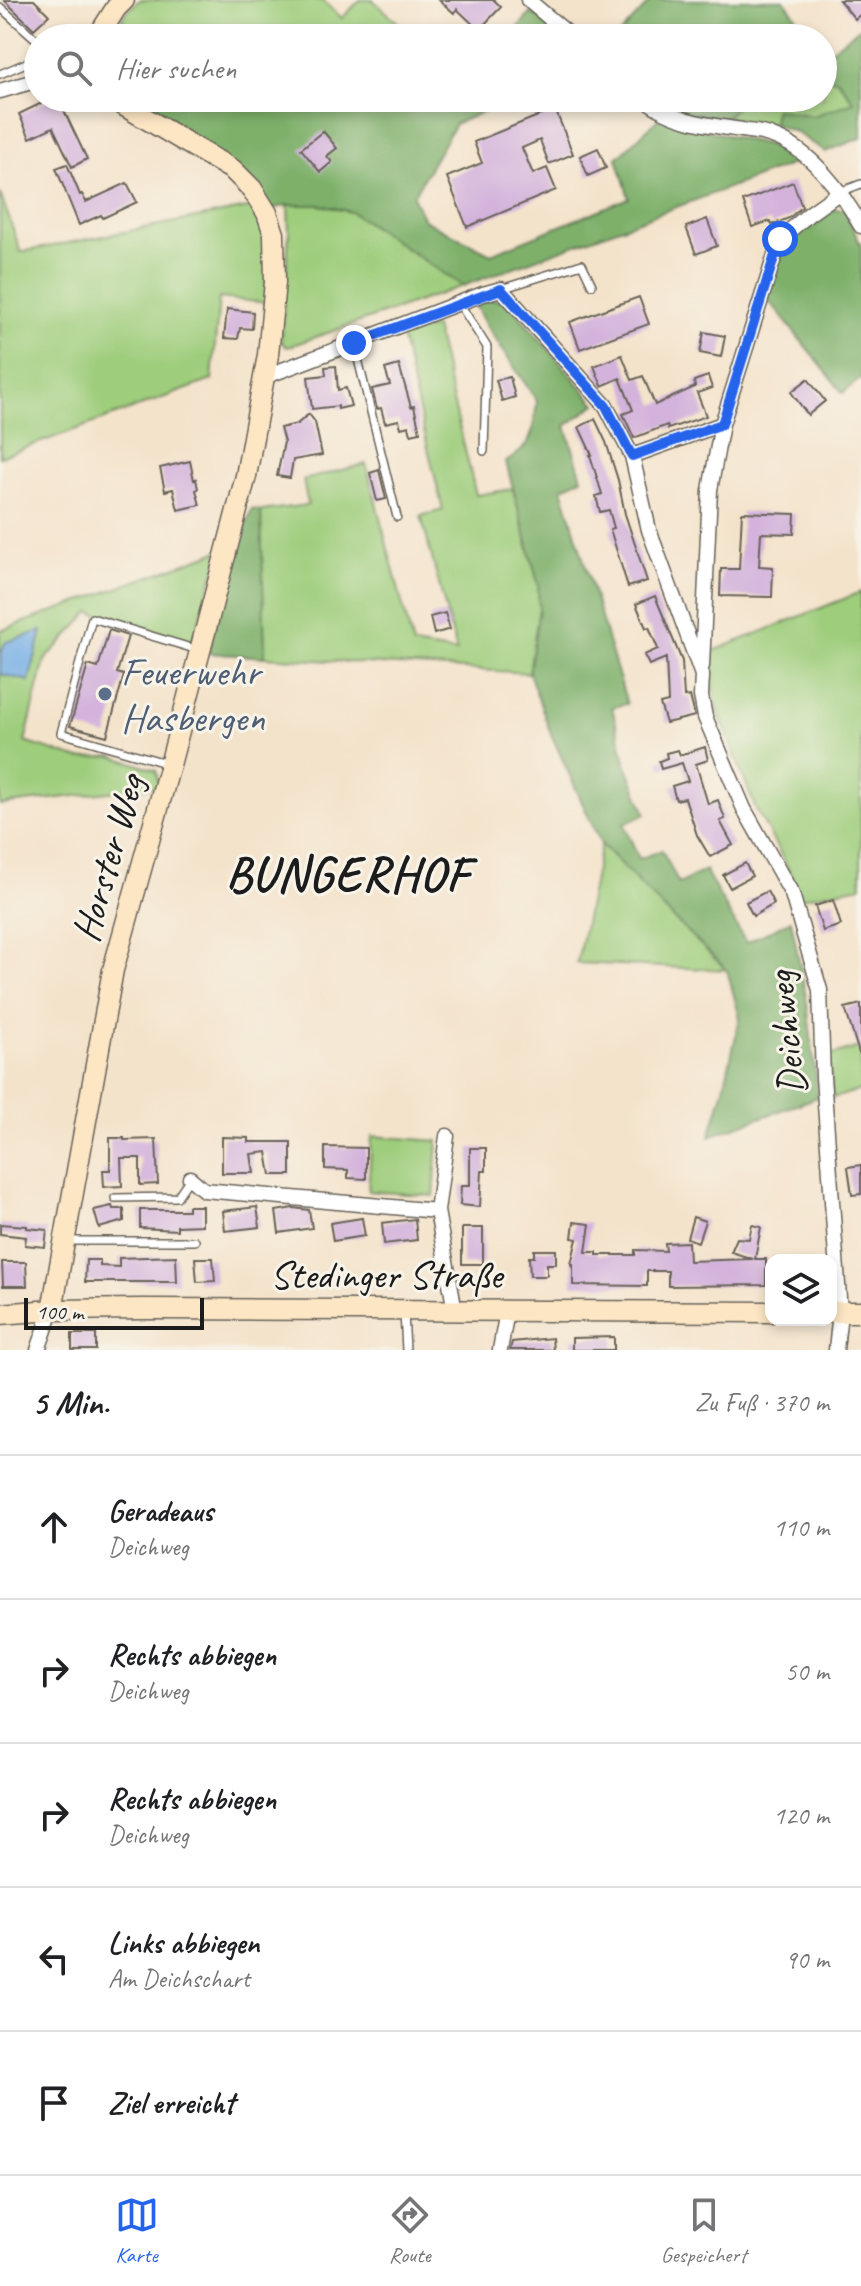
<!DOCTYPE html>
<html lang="de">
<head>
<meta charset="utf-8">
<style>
	:root { --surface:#fff; --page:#f2f2f2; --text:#202124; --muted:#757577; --line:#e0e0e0; --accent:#2563eb }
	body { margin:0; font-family:Caveat,sans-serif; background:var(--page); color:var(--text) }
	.controls { position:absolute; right:24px; bottom:24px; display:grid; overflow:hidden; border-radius:16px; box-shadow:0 4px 12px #0003 }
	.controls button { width:72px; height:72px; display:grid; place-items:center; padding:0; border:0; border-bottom:2px solid var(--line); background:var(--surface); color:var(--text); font:40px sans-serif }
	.scale { position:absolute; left:24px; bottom:20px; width:180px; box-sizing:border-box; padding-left:8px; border:4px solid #1c1c1c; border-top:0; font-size:22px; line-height:28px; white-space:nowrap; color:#1c1c1c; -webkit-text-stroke:6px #f7f3e8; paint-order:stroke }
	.stop { position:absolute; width:24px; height:24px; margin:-18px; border:6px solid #2563eb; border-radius:50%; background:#fff }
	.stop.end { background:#2563eb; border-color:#fff; box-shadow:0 2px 8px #0008 }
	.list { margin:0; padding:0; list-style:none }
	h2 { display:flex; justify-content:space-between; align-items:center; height:104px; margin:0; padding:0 32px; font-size:34px }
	h2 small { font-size:26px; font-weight:400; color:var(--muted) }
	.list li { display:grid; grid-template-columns:52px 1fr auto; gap:24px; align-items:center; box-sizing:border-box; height:144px; padding:0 32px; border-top:2px solid var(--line) }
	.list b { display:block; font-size:30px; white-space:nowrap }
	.list p { margin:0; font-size:26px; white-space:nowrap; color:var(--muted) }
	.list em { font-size:26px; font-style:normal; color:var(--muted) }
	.icon { flex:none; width:44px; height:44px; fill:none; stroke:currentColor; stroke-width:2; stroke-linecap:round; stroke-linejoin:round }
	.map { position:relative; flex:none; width:861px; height:1350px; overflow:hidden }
	.search { position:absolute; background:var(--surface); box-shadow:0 4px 12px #0003; left:24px; right:24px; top:24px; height:88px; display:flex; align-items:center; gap:20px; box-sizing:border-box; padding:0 28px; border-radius:44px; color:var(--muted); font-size:30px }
	.sheet { height:824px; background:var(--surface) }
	nav { display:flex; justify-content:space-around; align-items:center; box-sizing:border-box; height:112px; border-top:2px solid var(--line); background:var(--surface); font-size:22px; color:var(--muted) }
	nav a { display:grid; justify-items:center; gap:4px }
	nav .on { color:var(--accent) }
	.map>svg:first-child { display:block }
	.green { fill:#9ecd7b; stroke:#5d744c; stroke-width:2 }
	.forest { fill:#7eb06b; stroke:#4d6644; stroke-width:2 }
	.water { fill:#76aee5; stroke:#496580; stroke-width:2 }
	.building { fill:#d3b2db }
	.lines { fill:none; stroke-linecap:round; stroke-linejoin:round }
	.lane-casing { stroke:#686259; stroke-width:10 }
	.street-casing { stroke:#686259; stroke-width:17 }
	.secondary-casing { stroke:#686259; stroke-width:23 }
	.lane { stroke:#fff; stroke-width:7 }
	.street { stroke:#fff; stroke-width:14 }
	.secondary { stroke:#fce6c4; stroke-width:20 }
	.route { stroke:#2563eb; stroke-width:10 }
	.service-dot { fill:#5c6f8a; stroke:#f7f3e8; stroke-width:3 }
	.labels { text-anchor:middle; stroke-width:6; stroke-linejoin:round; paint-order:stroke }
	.service-label { font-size:40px; fill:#4e5e75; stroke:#f7f3e8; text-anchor:start }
	.street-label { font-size:40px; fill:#1c1c1c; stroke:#f7f3e8 }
	.district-label { font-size:48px; font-weight:bold; letter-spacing:2px; fill:#1c1c1c; stroke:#f7f3e8 }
</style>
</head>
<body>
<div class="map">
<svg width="861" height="1350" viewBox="0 0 861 1350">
	<rect width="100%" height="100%" fill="#f7f3e8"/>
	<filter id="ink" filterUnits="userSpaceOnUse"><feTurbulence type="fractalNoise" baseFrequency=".0125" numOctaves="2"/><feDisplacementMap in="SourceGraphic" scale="16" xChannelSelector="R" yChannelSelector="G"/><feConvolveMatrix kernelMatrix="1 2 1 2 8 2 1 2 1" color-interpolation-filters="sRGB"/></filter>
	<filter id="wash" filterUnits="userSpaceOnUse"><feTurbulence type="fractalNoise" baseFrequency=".006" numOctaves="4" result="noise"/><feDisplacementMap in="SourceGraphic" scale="32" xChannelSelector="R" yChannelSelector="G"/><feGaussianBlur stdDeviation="1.8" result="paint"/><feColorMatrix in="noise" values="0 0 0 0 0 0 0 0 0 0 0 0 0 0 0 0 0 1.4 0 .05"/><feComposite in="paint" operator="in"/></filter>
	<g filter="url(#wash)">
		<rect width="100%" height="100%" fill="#f4e3cb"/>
		<path class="green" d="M139,0H322L342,18L360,0H373L403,27L393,38H143L121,18Z
			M823,77L838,80L854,102L813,116L775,109L773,124L725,118L744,98H823Z
			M0,193L21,252L258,206L266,223L267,303L219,298L212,380L0,457Z
			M288,205H321L351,212L463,286L287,347L281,342L289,232Z
			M435,327L476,495L513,489L538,583L539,609L529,673L265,657L261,511L308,505L303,480L366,464L413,645L457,652L421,516L443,510L401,336Z
			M221,550L192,642L90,612L45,660L25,742L80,759L112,756L156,770L159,786L0,805V631Z
			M861,592V886L801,898L786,864L756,809L719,714L713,691L711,652Z
			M601,844L674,919L727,970L577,963Z
			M861,1047V1090L833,1098L829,1056Z
			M372,1136L438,1141L434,1196L368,1191Z"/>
		<path class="forest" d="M652,0H784L812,38H616Z
			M531,13L539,17L562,38H509Z
			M861,27V138L825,152L795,132L773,124L775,109L813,116L854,102L838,80L823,77V52L825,54Z
			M130,98H359L365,103L400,105L413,98H482L487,110L455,124L413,196L424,220L491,254L629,198L617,158L658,119L769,145L798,162L463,286L351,212L321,205H288L272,209Z
			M654,98H744L725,118L680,113Z
			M836,209L845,210L861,246V378L843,393L766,297C781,253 786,222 836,209Z
			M505,299L596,404L566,426L582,478L562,488L627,704L612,707L626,765L646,814L624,824L639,859L662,850L679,884L705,870L746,943L791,920L807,1002L818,1097L710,1136L723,1092L740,1018L727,970L674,919L601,844L551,734L529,673L539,609L538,583L506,462C535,444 533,432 537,401L485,324L475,305L488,300Z
			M252,509L261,511L265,657L208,653L237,549Z"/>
		<path class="water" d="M42,631L29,681L0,674C0,663 0,650 6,642Z"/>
		<g id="blocks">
			<path class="building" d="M4,0H34L49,15L34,29Z
				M439,0H494L501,7L479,30L457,9L454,13Z
				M839,0H861V14L855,19Z
				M52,98H58L87,159L72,167L53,127L30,138L19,114Z
				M555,109L573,154L549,164L540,140L522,148L533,174L547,168L556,190L467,227L447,177L482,163L474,142Z
				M323,131L337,148L327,156L332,162L320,172L301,149Z
				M598,148L606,168L588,176L580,156Z
				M67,164L80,195L82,194L86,202L127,183L137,202L103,218L101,215L79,225L56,168Z
				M793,182L802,207L789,218L772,225L770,221L752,227L743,201Z
				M707,219L717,246L696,254L686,227Z
				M639,297L649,324L580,349L570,322Z
				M227,309L253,312L252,329L240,328L238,339L224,338Z
				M704,332L725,336L721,357L700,353Z
				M622,355L632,380L643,376L655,405L695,387L694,381L708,376L712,388L697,393L706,416L668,429L667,425L634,438L623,414L633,410L620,378L602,386L594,366Z
				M399,365L411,407L414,406L420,432L411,434L409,426L401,428L399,420L385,423L381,408L377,409L372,389L390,385L385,369Z
				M336,366L338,390L346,388L351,406L338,409V406L312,409L308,377L326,375L325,367Z
				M510,377L515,397L502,401L496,380Z
				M808,379L825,401L808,415L791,392Z
				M309,414L315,422L322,455L293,460L290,478L277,476L284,442L280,428L297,424Z
				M595,419L606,442L618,480L625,514L647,581L628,587L610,529L614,528L609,510L600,512L596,496L602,494L590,455H592L579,427Z
				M190,461L194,480L196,479L198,489L196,490L200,505L178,510L173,489L165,491L160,468Z
				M379,470L386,499L377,501L370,473Z
				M742,512L795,514L794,534L761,533L759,566L773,567L772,597L720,596L721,569H739Z
				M655,596L682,661L684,697L690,696L695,716L666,723L660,704L668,702L666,658L649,665L644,655L658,649L649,627L646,628L636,604Z
				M445,613L450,629L434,634L430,617Z
				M109,630L128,636L117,673L124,675L107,736L70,726L88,665L98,668Z
				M705,747L708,760L696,764L708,804L718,800L725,819L720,821L733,845L710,857L697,835L685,798L676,800L672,786L688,781L682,763L661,769L659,761L667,758L666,753L678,750L680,755Z
				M745,863L752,876L730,888L723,875Z
				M767,891L774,904L753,916L746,902Z
				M833,900L841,925L823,931L815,906Z
				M861,1004V1052L859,1053L845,1008Z
				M222,1137L249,1138V1142H291V1175H271L267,1152L251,1154L254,1173H222Z
				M110,1138H124V1140L156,1139L158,1184L140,1185V1158H121L122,1186L104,1187L103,1170H110Z
				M325,1147L366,1148V1179L348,1178V1170L325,1169Z
				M470,1148H486V1171H482L480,1207L460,1205L461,1186H470Z
				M861,1165V1194L852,1195L848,1167Z
				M112,1206L113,1209H124V1221L99,1228L94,1210Z
				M188,1206H202V1225L177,1226V1230L140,1228V1210H188Z
				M257,1207L260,1227L225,1231L223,1211Z
				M293,1208L309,1210L312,1228L279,1233L276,1211Z
				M693,1217L705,1221L698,1242L687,1238Z
				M362,1218L365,1236L333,1241L330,1223Z
				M415,1219L417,1240L384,1244L382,1223Z
				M574,1222L590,1224L586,1252H597V1255H635V1250L666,1251L665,1243L688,1242L689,1261L753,1259L731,1252L737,1238L749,1239L752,1225L761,1227L755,1259H766V1285L668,1286V1271H647V1286L573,1285V1264H571L577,1239L572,1238Z
				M0,1224L27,1226V1228L47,1230L45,1247L25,1245L26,1237L0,1234Z
				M462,1228H483V1264H462Z
				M534,1250H556V1264H547V1276H530L529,1257H534Z
				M176,1256L177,1282H85L86,1260H100V1266L119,1267V1258Z
				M195,1258H213L215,1281L197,1282Z
				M2,1262H26L27,1286H3Z
				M72,1334H96V1350H72Z
				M614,1337V1350H572V1338Z
				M552,1338L553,1350H510L512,1342Z"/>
		</g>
	</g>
	<g filter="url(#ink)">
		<use href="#blocks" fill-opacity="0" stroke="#686259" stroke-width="2"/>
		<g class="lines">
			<g class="lane-casing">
				<path id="lane" d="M0,7L38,41
					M0,74L38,58
					M840,192L861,184
					M501,289L582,264L592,285
					M459,303L487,347L484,451
					M354,343L397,517
					M169,764L61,733L92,618L198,650
					M115,1198L177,1197L190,1178
					M65,1241H195
					M404,1313L406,1350"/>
			</g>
			<g class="street-casing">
				<path id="street" d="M528,0L573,38
					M0,91L38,80
					M644,98C670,121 708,125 742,130C752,132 763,132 772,136C810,149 842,192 861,226
					M264,377L483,294L501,289L606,406L632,456
					M702,666L710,490L722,424
					M447,1136L437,1211L455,1311
					M190,1178L204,1190L437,1211
					M38,1350L52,1310
					M500,1350L507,1311
					M836,1350L840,1312L823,1077L820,990L792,894L744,809L705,717L701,696L702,675L649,530L632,456L722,424L780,239L809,214L840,192"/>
			</g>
			<g class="secondary-casing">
				<path id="secondary" d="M97,38L116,8L124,0
					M52,1310L113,970L170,765L246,476L268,355L275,282L274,234L267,213L252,189L233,170L111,98
					M831,1312H861
					M0,1314L52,1310L142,1309L771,1312"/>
			</g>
			<use href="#lane" class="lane"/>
			<use href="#street" class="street"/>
			<use href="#secondary" class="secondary"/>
		</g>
	</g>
	<g class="lines" filter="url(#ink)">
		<path class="route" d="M354,343L501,289L606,406L632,456L722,424L780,239"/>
	</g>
	<circle class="service-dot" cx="105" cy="694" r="8"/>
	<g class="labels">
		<g class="service-label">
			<text x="121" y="685">Feuerwehr<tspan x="121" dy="46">Hasbergen</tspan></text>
		</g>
		<g class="street-label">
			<text transform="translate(107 858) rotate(-74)" y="14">Horster Weg</text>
			<text transform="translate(785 1033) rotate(-96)" y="14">Deichweg</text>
			<text x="386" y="1288">Stedinger Straße</text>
		</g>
		<g class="district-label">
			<text x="348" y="890">BUNGERHOF</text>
		</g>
	</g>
</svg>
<div class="controls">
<button><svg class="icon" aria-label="layers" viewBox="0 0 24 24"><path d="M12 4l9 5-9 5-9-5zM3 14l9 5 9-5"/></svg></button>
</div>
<div class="scale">100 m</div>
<div class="stop" style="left:780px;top:239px"></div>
<div class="stop end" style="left:354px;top:343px"></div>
<div class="search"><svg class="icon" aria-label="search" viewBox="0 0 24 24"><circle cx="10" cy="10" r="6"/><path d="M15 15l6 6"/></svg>Hier suchen</div>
</div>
<section class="sheet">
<h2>5 Min.<small>Zu Fuß · 370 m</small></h2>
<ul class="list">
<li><svg class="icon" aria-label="ahead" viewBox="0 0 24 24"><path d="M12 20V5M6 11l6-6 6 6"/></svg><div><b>Geradeaus</b><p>Deichweg</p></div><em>110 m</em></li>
<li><svg class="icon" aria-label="right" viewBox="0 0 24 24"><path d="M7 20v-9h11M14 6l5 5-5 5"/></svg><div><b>Rechts abbiegen</b><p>Deichweg</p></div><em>50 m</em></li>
<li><svg class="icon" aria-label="right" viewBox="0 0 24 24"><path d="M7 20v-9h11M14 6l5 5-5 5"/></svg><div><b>Rechts abbiegen</b><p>Deichweg</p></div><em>120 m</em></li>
<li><svg class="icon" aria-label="left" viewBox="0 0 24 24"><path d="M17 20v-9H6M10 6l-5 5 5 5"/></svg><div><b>Links abbiegen</b><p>Am Deichschart</p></div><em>90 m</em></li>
<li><svg class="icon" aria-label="arrive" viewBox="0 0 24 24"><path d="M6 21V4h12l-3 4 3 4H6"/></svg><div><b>Ziel erreicht</b></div></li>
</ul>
</section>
<nav>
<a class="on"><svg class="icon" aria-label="map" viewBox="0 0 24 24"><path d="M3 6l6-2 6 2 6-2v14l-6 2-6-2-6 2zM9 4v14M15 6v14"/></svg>Karte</a>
<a><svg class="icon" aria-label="directions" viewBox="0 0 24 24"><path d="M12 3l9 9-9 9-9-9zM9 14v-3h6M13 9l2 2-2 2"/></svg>Route</a>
<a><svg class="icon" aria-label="saved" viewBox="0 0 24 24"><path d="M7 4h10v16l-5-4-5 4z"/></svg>Gespeichert</a>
</nav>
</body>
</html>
